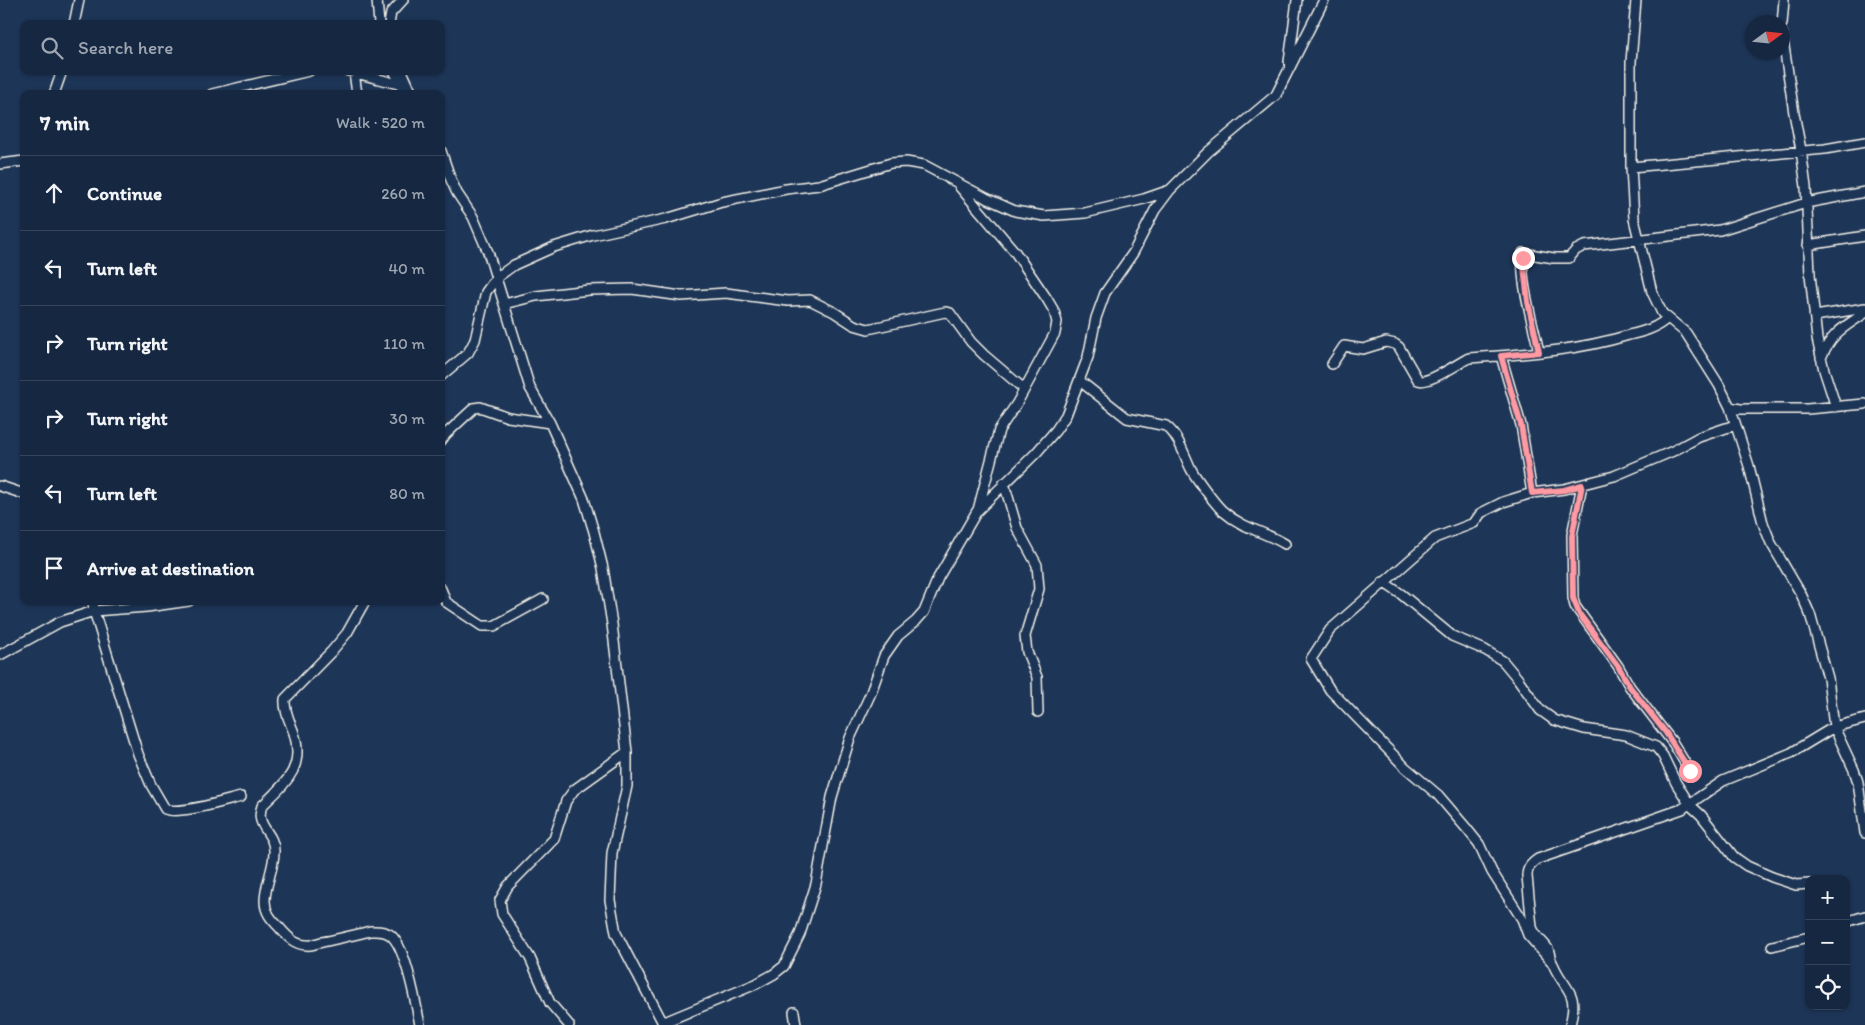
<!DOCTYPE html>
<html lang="en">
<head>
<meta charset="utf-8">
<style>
	:root { --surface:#162841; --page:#23344c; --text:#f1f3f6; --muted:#9ea6b1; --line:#35445a }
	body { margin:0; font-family:Itim,sans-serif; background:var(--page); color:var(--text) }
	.controls { position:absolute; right:15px; bottom:15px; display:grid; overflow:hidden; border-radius:10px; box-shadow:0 1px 4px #0004 }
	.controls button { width:45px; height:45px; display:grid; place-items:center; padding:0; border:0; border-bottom:1px solid var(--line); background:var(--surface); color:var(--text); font:25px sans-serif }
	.compass { position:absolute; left:1745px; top:15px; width:45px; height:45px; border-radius:50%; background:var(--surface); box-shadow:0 1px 4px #0004; rotate:75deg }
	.stop { position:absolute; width:15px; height:15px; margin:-11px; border:4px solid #ff9aa2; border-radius:50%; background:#fff }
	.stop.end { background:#ff9aa2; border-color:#fff; box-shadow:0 1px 5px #0008 }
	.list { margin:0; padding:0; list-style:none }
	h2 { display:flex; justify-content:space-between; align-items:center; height:65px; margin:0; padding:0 20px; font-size:21px }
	h2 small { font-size:16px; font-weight:400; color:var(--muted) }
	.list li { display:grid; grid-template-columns:32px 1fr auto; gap:15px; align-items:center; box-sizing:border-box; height:75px; padding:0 20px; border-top:1px solid var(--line) }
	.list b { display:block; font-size:19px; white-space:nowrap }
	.list em { font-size:16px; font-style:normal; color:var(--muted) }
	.icon { flex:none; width:28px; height:28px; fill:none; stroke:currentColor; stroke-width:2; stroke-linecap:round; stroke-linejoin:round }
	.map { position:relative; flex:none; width:1865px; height:1025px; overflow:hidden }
	.search { position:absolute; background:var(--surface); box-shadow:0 1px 4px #0004; left:20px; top:20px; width:425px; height:55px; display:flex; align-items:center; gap:12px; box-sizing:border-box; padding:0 18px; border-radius:10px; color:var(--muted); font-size:19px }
	.panel { position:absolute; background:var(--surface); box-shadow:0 1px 4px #0004; left:20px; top:90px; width:425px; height:515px; border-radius:10px }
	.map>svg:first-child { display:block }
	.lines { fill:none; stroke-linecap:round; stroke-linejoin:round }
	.minor-casing { stroke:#f4f1e8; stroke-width:12 }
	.minor { stroke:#1d3557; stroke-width:9 }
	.route { stroke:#ff9aa2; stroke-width:6 }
</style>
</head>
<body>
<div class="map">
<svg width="1865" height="1025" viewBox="0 0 1865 1025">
	<rect width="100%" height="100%" fill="#1d3557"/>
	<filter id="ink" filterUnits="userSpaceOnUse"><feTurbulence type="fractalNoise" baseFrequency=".02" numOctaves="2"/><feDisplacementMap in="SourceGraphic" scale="10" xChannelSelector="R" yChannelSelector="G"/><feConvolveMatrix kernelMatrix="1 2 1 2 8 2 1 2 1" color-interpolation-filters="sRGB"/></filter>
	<g filter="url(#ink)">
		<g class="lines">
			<g class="minor-casing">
				<path id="minor" d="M377,0L379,24
					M1636,0L1631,62V167L1634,219L1652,292L1662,313L1686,333L1719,385L1730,407L1749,466L1763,523L1771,543L1801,594L1810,614L1828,678L1834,727L1854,770L1858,782L1865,833
					M74,24L79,0
					M389,24L391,13L403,0
					M1782,24L1784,0
					M1782,33L1794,113L1801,150L1806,187L1810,274L1817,339L1824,370L1836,407
					M1289,62L1297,0
					M348,71L402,85
					M394,71L402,85L413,94
					M402,71L411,91
					M354,72L357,94
					M54,94L62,71
					M212,94L309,71
					M441,151L451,180L457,193L473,217L488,252L530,388L550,423L584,499L594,532L603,568L612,624L627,752V786L612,853L610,900L616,933L664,1025
					M0,164L24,161
					M1631,167L1825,149L1865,142
					M959,186L1015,252L1047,299L1054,311L1057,322L1055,333L1017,403L999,430L978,510
					M1808,245L1865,236
					M504,304L536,296L589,290L632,289L681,296L726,293L788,301L810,300L834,312L854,325L868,329L945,312L950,313L971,342L984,355L1024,389
					M1815,316L1865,308
					M1539,352C1533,322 1520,284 1523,253L1554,258H1569L1576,250L1584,246L1720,230L1806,203L1865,192
					M1501,356L1521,425L1532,493
					M1821,358C1831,333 1844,327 1865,313
					M1332,364L1344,346L1363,349L1386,342L1395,344L1399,347L1418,380C1428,385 1458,363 1469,358C1524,354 1577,351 1629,335C1642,332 1658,328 1667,318
					M441,376L468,353L475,340L486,292L496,278L514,265L554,247L593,235L666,219L722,202L786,189L819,185L891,163L906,162L924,165L986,198L1015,211L1044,216L1085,213L1144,199L1170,190
					M1080,381L1127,418L1166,426C1179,436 1184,455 1191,469C1195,477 1217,507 1224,512C1242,528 1265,532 1285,544
					M1730,407L1740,409H1807L1865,404
					M441,441L446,434L474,408L480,407L508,417L550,423
					M1004,483L1017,528L1037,565L1039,589L1025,636L1027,652L1037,677L1038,712
					M1582,485L1572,535L1573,598L1575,606L1618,666L1630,687L1673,743L1690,771
					M0,486L24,494
					M1383,582L1401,594L1452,636L1485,650L1503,661L1518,679L1540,710L1554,720L1584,729L1626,735L1656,747L1663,756L1676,783L1690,805L1701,815L1734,857L1747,866L1772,877L1796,885L1809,884
					M441,589L446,602L482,626H494L543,599
					M93,601L94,611L138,754L151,785L165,809C180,815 224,801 241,797
					M365,601L347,633L331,652L285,699C284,711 290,722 294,733C305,769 285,783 262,806C254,827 275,832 274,852C274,869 265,884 265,901C265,912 271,919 279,927C286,935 294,945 307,945C311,946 317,943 322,942C338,939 354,935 370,931C376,931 383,930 389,934C406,944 416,1005 420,1025
					M0,655L60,622L94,611L147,607L189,601
					M1846,922L1865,916
					M1772,946L1809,937
					M1552,962L1528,935L1522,919L1492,872L1479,844L1467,829L1438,795L1405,767L1330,690L1311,659L1330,630L1435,538L1474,523L1481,513L1503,502L1532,493L1564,489L1614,476L1673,451L1699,437L1735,425
					M794,1012L796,1025
					M662,1023L756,984L774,974L784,966L800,934L816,884L832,797L850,738L870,695L884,656L898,636L916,621L924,612L938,578L977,511L1036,453L1056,430L1066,415L1088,357L1096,318L1105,293L1133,253L1155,210L1170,190L1208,152L1276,95L1324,0
					M569,1025L550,1003L530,958L502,914L500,900L508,886L554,839L566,801L574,790L627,752
					M1570,1025C1579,989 1565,992 1553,964C1550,960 1550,954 1548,949C1543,941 1535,937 1532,927L1527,876C1527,868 1531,864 1538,859L1682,809L1723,781L1791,753L1834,727L1865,719"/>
			</g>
			<use href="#minor" class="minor"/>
		</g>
	</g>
	<g class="lines" filter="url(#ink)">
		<path class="route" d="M1523,258L1528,302L1539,352L1501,356L1521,425L1532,493L1564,490L1582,485L1572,536L1573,598L1580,615L1618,666L1630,687L1666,733L1690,771"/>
	</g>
</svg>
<div class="controls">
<button>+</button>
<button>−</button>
<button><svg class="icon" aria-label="locate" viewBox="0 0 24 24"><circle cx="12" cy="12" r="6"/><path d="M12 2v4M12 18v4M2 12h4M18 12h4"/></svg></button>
</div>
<svg class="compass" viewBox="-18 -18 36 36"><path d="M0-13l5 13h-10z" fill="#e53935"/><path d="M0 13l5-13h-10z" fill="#9ea6b1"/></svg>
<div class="stop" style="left:1690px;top:771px"></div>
<div class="stop end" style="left:1523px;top:258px"></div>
<div class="search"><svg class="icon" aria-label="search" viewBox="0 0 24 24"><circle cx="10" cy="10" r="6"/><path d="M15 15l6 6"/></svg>Search here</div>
<section class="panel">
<h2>7 min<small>Walk · 520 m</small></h2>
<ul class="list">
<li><svg class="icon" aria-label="ahead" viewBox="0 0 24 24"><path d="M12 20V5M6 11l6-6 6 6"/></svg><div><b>Continue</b></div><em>260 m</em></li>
<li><svg class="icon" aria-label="left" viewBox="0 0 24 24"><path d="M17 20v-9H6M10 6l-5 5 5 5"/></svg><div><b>Turn left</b></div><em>40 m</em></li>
<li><svg class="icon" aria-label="right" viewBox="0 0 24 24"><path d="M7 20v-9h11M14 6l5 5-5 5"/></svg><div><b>Turn right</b></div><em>110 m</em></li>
<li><svg class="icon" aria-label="right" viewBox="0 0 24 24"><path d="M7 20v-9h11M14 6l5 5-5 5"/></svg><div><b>Turn right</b></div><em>30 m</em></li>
<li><svg class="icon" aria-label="left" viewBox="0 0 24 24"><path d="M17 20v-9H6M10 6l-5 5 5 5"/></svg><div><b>Turn left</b></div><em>80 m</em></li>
<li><svg class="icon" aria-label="arrive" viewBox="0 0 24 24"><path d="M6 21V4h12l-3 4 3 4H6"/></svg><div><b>Arrive at destination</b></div></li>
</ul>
</section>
</div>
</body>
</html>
